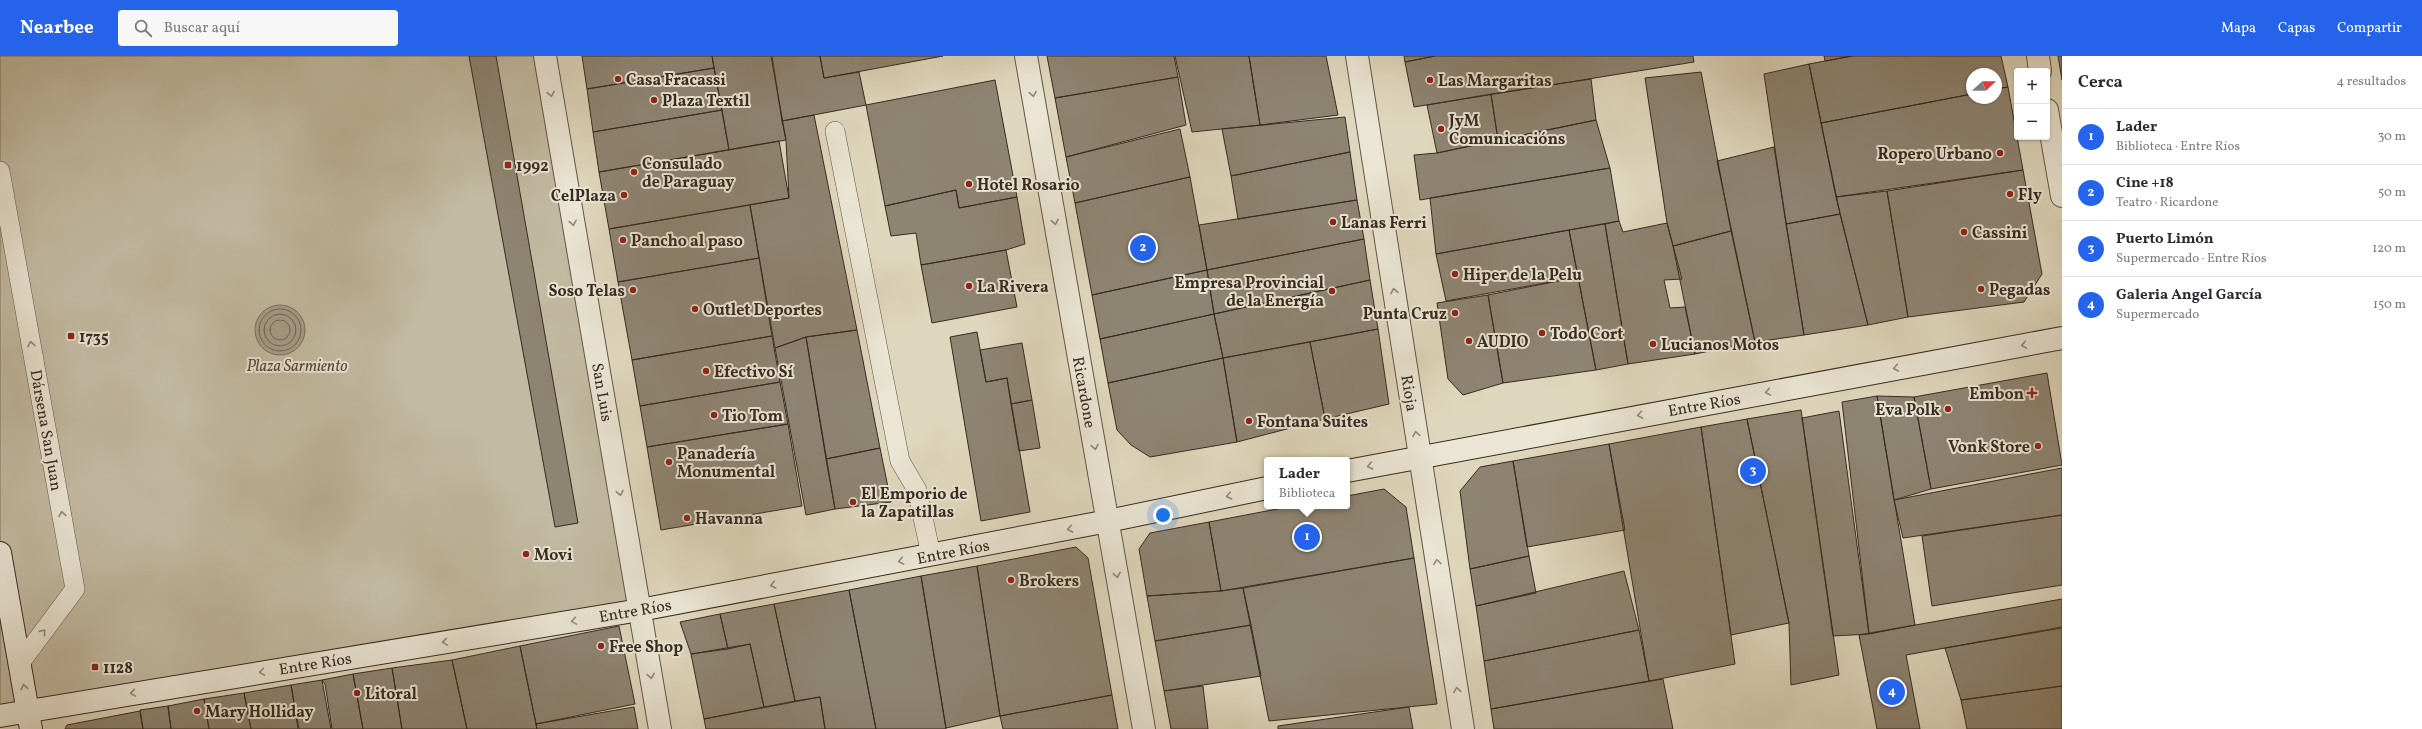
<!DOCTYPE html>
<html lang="es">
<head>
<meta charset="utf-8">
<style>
	:root { --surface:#fff; --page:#f7f7f7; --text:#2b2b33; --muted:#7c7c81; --line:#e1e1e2; --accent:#2563eb }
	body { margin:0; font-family:Vollkorn,serif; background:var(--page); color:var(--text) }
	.controls { position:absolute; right:12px; top:12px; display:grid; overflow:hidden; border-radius:4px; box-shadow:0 1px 3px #0004 }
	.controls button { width:36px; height:36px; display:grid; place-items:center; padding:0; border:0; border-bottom:1px solid var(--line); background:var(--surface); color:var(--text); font:20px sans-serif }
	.compass { position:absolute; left:1966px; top:12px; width:36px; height:36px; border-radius:50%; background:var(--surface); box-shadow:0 1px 3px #0004; rotate:68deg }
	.you { position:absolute; left:1163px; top:459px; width:14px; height:14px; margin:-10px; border:3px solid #fff; border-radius:50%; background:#1a73e8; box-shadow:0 0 0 6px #1a73e833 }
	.badge { display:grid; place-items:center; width:26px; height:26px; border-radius:50%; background:var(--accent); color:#fff; font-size:13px; font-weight:700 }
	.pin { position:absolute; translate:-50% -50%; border:2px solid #fff; box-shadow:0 1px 4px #0006 }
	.popup { position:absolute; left:1264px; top:401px; width:86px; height:52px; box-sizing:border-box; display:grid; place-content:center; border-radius:4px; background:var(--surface); filter:drop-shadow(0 1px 3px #0005); font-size:13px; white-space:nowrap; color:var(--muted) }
	.popup b { font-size:15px; color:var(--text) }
	.popup::after { content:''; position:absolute; left:50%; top:100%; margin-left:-8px; border:8px solid transparent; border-top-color:var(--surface) }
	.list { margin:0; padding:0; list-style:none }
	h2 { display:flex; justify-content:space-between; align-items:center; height:52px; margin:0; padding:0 16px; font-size:17px }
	h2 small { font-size:13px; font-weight:400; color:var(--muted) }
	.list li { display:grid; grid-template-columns:26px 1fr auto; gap:12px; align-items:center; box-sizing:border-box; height:56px; padding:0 16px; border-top:1px solid var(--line) }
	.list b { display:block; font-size:15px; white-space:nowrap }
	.list p { margin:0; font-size:13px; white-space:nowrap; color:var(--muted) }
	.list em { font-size:13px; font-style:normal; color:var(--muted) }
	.icon { flex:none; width:22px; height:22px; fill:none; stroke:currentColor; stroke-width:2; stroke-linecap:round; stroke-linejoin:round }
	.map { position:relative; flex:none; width:2062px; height:673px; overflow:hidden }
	header { display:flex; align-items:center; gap:24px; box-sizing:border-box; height:56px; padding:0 20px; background:var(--accent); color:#fff }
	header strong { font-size:19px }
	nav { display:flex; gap:22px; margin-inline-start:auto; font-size:14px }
	.search { width:280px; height:36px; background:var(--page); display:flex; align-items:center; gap:10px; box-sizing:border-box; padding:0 14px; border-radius:4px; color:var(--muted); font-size:15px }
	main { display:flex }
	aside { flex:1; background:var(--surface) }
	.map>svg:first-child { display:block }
	.green { fill:#c2baa2; stroke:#7c7262 }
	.water { fill:#a69c88; stroke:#7a6e5f }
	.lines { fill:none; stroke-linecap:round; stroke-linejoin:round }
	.shore { stroke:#6e6354; stroke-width:1 }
	.building { fill:#8e8472; stroke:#372a21 }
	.service-casing { stroke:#615548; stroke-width:20 }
	.pedestrian-casing { stroke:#615548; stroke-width:24 }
	.minor-casing { stroke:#615548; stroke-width:24 }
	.secondary-casing { stroke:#372a21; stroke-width:24 }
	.service { stroke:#eae5d4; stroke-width:19 }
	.pedestrian { stroke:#eae5d4; stroke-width:22 }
	.minor { stroke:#eae5d4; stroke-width:22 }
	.secondary { stroke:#eae5d4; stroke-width:22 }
	.oneway { stroke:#90887a }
	.poi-dot { fill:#8f2418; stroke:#eae5d4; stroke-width:1.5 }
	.labels { text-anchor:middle; stroke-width:4; stroke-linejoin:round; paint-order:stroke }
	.poi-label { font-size:16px; font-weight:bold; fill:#372a21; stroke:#eae5d4; text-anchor:start }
	.park-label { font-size:16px; font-style:italic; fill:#53473b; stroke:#eae5d4 }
	.street-label { font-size:16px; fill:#372a21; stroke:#eae5d4 }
</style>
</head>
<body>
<header>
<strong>Nearbee</strong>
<div class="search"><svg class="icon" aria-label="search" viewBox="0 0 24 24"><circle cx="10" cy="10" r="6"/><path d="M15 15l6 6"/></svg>Buscar aquí</div>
<nav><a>Mapa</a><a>Capas</a><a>Compartir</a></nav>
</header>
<main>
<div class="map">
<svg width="2062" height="673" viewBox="0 0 2062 673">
	<rect width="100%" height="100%" fill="#dfd7bd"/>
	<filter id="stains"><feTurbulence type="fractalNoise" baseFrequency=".005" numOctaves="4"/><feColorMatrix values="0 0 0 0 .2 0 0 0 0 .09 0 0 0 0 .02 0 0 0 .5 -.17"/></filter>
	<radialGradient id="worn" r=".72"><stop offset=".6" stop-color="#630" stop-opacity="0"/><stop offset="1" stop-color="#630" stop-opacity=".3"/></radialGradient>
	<path class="green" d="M0,0H545L640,554L0,660Z"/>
	<path class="water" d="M255 274a25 25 0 1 1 50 0a25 25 0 1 1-50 0Z"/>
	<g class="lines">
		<path class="shore" d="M259 274a21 21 0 1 1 42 0a21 21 0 1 1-42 0Z
			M264 274a16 16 0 1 1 32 0a16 16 0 1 1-32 0Z
			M270 274a10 10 0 1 1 20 0a10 10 0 1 1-20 0Z"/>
	</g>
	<path class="building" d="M469,0H496L578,467L555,471Z
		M582,0H712L714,12L587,33Z
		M712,0H771L786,84L729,94Z
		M772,0H820L824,22L859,16L866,49L782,65Z
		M820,0H943L824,22Z
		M1047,0H1174L1178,21L1055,42Z
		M1175,0H1249L1260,69L1192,76Z
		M1249,0H1326L1338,59L1260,69Z
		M1404,0H1435L1405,6Z
		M1435,0H1693L1694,6L1414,51L1405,6Z
		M1824,0H1852L1825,5Z
		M1852,0H2001L2008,31L1996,33V18H1972V38L1821,67L1809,8Z
		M2058,0H2062V24Z
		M1809,8L1840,158L1786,168L1764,18Z
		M714,12L722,54L593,76L587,33Z
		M1701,16L1731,175L1673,190L1667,167L1645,22Z
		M1178,21L1186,69L1066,101L1055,42Z
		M1591,23L1596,64L1498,84L1491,38Z
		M995,24L1017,141L959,152L956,134L885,150L866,49Z
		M2008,31L2023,114L1836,141L1821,67L1972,38V42H1996V33Z
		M1491,38L1498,84L1437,97L1427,49Z
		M722,54L729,94L599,116L593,76Z
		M814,59L857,274L806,281L775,292L750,149L789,142L786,84L782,65Z
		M1345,61L1350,96L1231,120L1222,73Z
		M1596,64L1610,112L1420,144L1414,99L1437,97Z
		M1180,73L1190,121L1075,147L1066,101Z
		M779,85L789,142L609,173L599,116Z
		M1774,91L1804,279L1755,286L1717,105Z
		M1350,96L1357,144L1238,163L1231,120Z
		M1610,112L1619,165L1436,198L1430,142Z
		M2023,114L2042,218L2024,246L1908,261L1887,135Z
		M1190,121L1207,214L1092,239L1075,147Z
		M956,134L959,152L1017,141L1025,188L1006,194L921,209L916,177L891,180L885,150Z
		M1887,135L1908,261L1868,269L1836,141Z
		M1357,144L1364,183L1207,214L1199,169Z
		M750,149L759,202L618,226L609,173Z
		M1840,158L1868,269L1804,279L1786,168Z
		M1619,165L1623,176L1667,167L1682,223L1664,224L1670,252L1685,251L1695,298L1628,308L1605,168Z
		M1605,168L1628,308L1596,314L1569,174Z
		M1569,174L1578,221L1446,245L1436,198Z
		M1731,175L1755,286L1695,298L1673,190Z
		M1364,183L1370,224L1214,258L1207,214Z
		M1006,194L1017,251L932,267L921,209Z
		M759,202L772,280L632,304L618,226Z
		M1207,214L1214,258L1100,283L1092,239Z
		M1578,221L1596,314L1503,327L1488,239Z
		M1370,224L1378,273L1223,302L1214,258Z
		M1488,239L1503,327L1463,339L1448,323L1437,247Z
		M1214,258L1223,302L1108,327L1100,283Z
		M1378,273L1389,348L1325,363L1310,286Z
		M857,274L880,392L826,403L806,281Z
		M977,276L986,326L1007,322L1030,456L981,465L950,281Z
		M772,280L780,326L640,350L632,304Z
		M806,281L835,453L806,459L775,292Z
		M1310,286L1325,363L1237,386L1223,302Z
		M1022,287L1032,344L1011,348L1007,322L986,326L980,294Z
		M1223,302L1237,386L1150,401L1131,389L1117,374L1108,327Z
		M2047,317L2062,409L1931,433L1914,341Z
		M780,326L788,368L647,391L640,350Z
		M1877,340L1914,341L1931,433L1894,444Z
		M1877,340L1915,569L1869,578L1842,346Z
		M1032,344L1040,392L1019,395L1011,348Z
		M1801,354L1839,619L1791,629L1789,567L1747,363Z
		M1839,355L1869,578L1833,580L1802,362Z
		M1747,363L1789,567L1731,579L1701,371Z
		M788,368L802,450L661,474L647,391Z
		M1701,371L1735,608L1649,625L1609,388Z
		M1609,388L1625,474L1527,491L1513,405Z
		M880,392L891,446L835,453L826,403Z
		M1513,405L1529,500L1470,513L1460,435L1480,411Z
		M2062,412V459L1903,482L1894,444Z
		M1384,433L1406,451L1414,502L1221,535L1209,466L1293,450H1347V440Z
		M2062,459V529L1932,550L1922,480Z
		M1209,466L1221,535L1147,540L1139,493L1150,477Z
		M1076,491L1088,502L1112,639L1000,660L977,510Z
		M1529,500L1536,537L1476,550L1470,513Z
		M1414,502L1437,648L1269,665L1243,532Z
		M977,510L1000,660L946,672L921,520Z
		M1624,515L1639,574L1484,605L1476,550Z
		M921,520L946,673H876L849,534Z
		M1243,532L1251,569L1155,585L1147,540L1221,535Z
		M849,534L876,673H825L820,641L795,645L774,548Z
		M2062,543V571L1906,599L1920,673H1877L1859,579Z
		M774,548L795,645L764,651L750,588L728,593L720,558Z
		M720,558L728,593L691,598L680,566Z
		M1251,569L1261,620L1164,635L1155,585Z
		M619,570L635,648L536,668L520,590Z
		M2062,572V630L1961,644L1945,592Z
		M1639,574L1649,625L1491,653L1484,605Z
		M750,588L764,651L704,663L691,598Z
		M520,590L537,673H467L452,604Z
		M452,604L467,673H402L392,612Z
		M392,612L402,673H363L353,618Z
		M353,618L363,673H332L325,628L322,624Z
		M1663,623L1673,673H1494L1491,653Z
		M322,624L331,673H299L291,629Z
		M291,629L298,673H251L244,637Z
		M1203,630L1208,673H1171L1164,635Z
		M2062,630V673H1967L1961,644Z
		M244,637L251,673H209L204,643Z
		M1112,639L1118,673H1003L1000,660Z
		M820,641L825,673H706L704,663Z
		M204,643L209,673H171L168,650Z
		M168,650L171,673H143L140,654Z
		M634,651L638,673H537L536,668Z
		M1409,651L1413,673H1278V670Z
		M140,655L143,673H65L67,669Z"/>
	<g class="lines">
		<g class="service-casing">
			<path id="service" d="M835,75L900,405L917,434L931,499
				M0,115L75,533L20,607"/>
		</g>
		<g class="pedestrian-casing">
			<path id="pedestrian" d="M2038,0L2040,15
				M2047,54L2062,140"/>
		</g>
		<g class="minor-casing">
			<path id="minor" d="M545,0L660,673
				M1026,0L1144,673
				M1357,0L1463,673"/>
		</g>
		<g class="secondary-casing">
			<path id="secondary" d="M1347,415L2062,282
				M0,497L31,673
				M0,660L640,554L1108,465L1267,432"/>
		</g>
		<use href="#service" class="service"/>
		<use href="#pedestrian" class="pedestrian"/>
		<use href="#minor" class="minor"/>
		<use href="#secondary" class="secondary"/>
	</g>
	<defs><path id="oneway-chevron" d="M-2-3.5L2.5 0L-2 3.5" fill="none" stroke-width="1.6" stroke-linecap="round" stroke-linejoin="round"/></defs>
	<g class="oneway">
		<use href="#oneway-chevron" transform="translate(551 38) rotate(80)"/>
		<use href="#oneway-chevron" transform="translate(1033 38) rotate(80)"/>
		<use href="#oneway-chevron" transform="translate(1055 166) rotate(80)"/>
		<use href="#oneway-chevron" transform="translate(573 167) rotate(80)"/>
		<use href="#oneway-chevron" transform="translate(1394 235) rotate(-99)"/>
		<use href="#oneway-chevron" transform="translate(31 288) rotate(-100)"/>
		<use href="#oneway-chevron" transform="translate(2024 289) rotate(170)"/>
		<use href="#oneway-chevron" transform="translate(1896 312) rotate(170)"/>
		<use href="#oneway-chevron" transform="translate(1768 336) rotate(170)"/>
		<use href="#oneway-chevron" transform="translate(1640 359) rotate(170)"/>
		<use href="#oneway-chevron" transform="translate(1416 378) rotate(-99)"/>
		<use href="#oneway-chevron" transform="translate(1095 391) rotate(80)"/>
		<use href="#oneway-chevron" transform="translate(1370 410) rotate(168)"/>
		<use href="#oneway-chevron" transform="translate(620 437) rotate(80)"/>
		<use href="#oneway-chevron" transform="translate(1229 440) rotate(168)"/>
		<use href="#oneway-chevron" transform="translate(62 458) rotate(-100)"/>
		<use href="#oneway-chevron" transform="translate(1070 473) rotate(169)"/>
		<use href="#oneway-chevron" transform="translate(901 505) rotate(169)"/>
		<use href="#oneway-chevron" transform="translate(1437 506) rotate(-99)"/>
		<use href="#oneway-chevron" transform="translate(1117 519) rotate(80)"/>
		<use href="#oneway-chevron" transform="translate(773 529) rotate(169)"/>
		<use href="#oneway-chevron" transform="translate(574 565) rotate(171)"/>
		<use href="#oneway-chevron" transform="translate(43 576) rotate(-53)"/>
		<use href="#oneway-chevron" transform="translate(445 586) rotate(171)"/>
		<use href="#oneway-chevron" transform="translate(262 616) rotate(171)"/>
		<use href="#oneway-chevron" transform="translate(651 620) rotate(80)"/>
		<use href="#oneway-chevron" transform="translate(24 631) rotate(-101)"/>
		<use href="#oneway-chevron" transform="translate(1457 634) rotate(-99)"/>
		<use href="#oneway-chevron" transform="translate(133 637) rotate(171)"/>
	</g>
	<g class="poi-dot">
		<circle cx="618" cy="23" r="4"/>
		<circle cx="1430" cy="24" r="4"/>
		<circle cx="654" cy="44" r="4"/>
		<circle cx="1441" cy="73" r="4"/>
		<circle cx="2000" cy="97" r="4"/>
		<rect x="504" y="105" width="8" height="8" rx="2"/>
		<circle cx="634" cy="116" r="4"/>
		<circle cx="969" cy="128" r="4"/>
		<circle cx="2010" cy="138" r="4"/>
		<circle cx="624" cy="139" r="4"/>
		<circle cx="1333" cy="166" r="4"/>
		<circle cx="1964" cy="176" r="4"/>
		<circle cx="623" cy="184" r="4"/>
		<circle cx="1455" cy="218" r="4"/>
		<circle cx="969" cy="230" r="4"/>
		<circle cx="1981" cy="233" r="4"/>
		<circle cx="633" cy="234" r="4"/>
		<circle cx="1332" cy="235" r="4"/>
		<circle cx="695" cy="253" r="4"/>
		<circle cx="1455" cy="257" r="4"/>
		<circle cx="1542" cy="277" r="4"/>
		<rect x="67" y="276" width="8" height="8" rx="2"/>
		<circle cx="1469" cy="285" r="4"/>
		<circle cx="1653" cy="288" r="4"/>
		<circle cx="706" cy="315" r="4"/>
		<path d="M2030 331h4v4h4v4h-4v4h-4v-4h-4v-4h4z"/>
		<circle cx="1948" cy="353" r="4"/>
		<circle cx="714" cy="359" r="4"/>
		<circle cx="1249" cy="365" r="4"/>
		<circle cx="2038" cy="390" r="4"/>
		<circle cx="669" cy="406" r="4"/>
		<circle cx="853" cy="446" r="4"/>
		<circle cx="687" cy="462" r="4"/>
		<circle cx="526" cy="498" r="4"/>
		<circle cx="1011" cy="524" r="4"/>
		<circle cx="601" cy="590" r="4"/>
		<rect x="91" y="607" width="8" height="8" rx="2"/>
		<circle cx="357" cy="637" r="4"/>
		<circle cx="197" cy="655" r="4"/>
	</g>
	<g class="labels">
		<g class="poi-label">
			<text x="626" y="29">Casa Fracassi</text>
			<text x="1438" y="30">Las Margaritas</text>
			<text x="662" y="50">Plaza Textil</text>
			<text x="1449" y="70">JyM<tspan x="1449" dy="18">Comunicacións</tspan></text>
			<text x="1992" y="103" text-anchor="end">Ropero Urbano</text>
			<text x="642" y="113">Consulado<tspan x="642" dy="18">de Paraguay</tspan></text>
			<text x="516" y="115">1992</text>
			<text x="977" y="134">Hotel Rosario</text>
			<text x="2018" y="144">Fly</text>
			<text x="616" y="145" text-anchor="end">CelPlaza</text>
			<text x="1341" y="172">Lanas Ferri</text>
			<text x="1972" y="182">Cassini</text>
			<text x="631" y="190">Pancho al paso</text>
			<text x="1463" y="224">Hiper de la Pelu</text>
			<text x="1324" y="232" text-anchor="end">Empresa Provincial<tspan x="1324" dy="18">de la Energía</tspan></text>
			<text x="977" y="236">La Rivera</text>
			<text x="1989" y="239">Pegadas</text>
			<text x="625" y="240" text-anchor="end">Soso Telas</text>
			<text x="703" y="259">Outlet Deportes</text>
			<text x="1447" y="263" text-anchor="end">Punta Cruz</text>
			<text x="1550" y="283">Todo Cort</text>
			<text x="79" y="286">1735</text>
			<text x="1477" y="291">AUDIO</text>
			<text x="1661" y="294">Lucianos Motos</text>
			<text x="714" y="321">Efectivo Sí</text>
			<text x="2024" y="343" text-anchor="end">Embon</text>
			<text x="1940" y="359" text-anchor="end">Eva Polk</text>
			<text x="722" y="365">Tio Tom</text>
			<text x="1257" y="371">Fontana Suites</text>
			<text x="2030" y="396" text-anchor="end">Vonk Store</text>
			<text x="677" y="403">Panadería<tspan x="677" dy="18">Monumental</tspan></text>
			<text x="861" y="443">El Emporio de<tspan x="861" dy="18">la Zapatillas</tspan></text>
			<text x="695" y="468">Havanna</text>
			<text x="534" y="504">Movi</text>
			<text x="1019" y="530">Brokers</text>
			<text x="609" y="596">Free Shop</text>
			<text x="103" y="617">1128</text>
			<text x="365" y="643">Litoral</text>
			<text x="205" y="661">Mary Holliday</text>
		</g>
		<g class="park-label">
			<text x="297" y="315">Plaza Sarmiento</text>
		</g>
		<g class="street-label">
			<text transform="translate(603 336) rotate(80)" y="6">San Luis</text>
			<text transform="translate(1085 336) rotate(80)" y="6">Ricardone</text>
			<text transform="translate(1410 337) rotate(81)" y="6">Rioja</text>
			<text transform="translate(1704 348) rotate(-10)" y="6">Entre Ríos</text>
			<text transform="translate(47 374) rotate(80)" y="6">Dársena San Juan</text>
			<text transform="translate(953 495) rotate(-11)" y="6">Entre Ríos</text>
			<text transform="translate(635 554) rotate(-10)" y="6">Entre Ríos</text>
			<text transform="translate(315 607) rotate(-9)" y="6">Entre Ríos</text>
		</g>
	</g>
	<rect width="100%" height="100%" filter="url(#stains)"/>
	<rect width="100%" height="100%" fill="url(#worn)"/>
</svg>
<div class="controls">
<button>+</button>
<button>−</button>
</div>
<svg class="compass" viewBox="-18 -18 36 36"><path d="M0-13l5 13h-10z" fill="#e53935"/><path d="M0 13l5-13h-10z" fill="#7c7c81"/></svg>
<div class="you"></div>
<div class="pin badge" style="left:1307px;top:481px">1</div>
<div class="popup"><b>Lader</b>Biblioteca</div>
<div class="pin badge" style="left:1143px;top:192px">2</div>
<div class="pin badge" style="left:1753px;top:415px">3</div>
<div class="pin badge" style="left:1892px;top:636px">4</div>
</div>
<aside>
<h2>Cerca<small>4 resultados</small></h2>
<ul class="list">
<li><span class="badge">1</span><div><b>Lader</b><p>Biblioteca · Entre Ríos</p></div><em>30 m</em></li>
<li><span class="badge">2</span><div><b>Cine +18</b><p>Teatro · Ricardone</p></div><em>50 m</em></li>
<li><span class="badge">3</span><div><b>Puerto Limón</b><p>Supermercado · Entre Ríos</p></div><em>120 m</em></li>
<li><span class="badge">4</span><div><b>Galeria Angel García</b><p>Supermercado</p></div><em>150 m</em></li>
</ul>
</aside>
</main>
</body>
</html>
